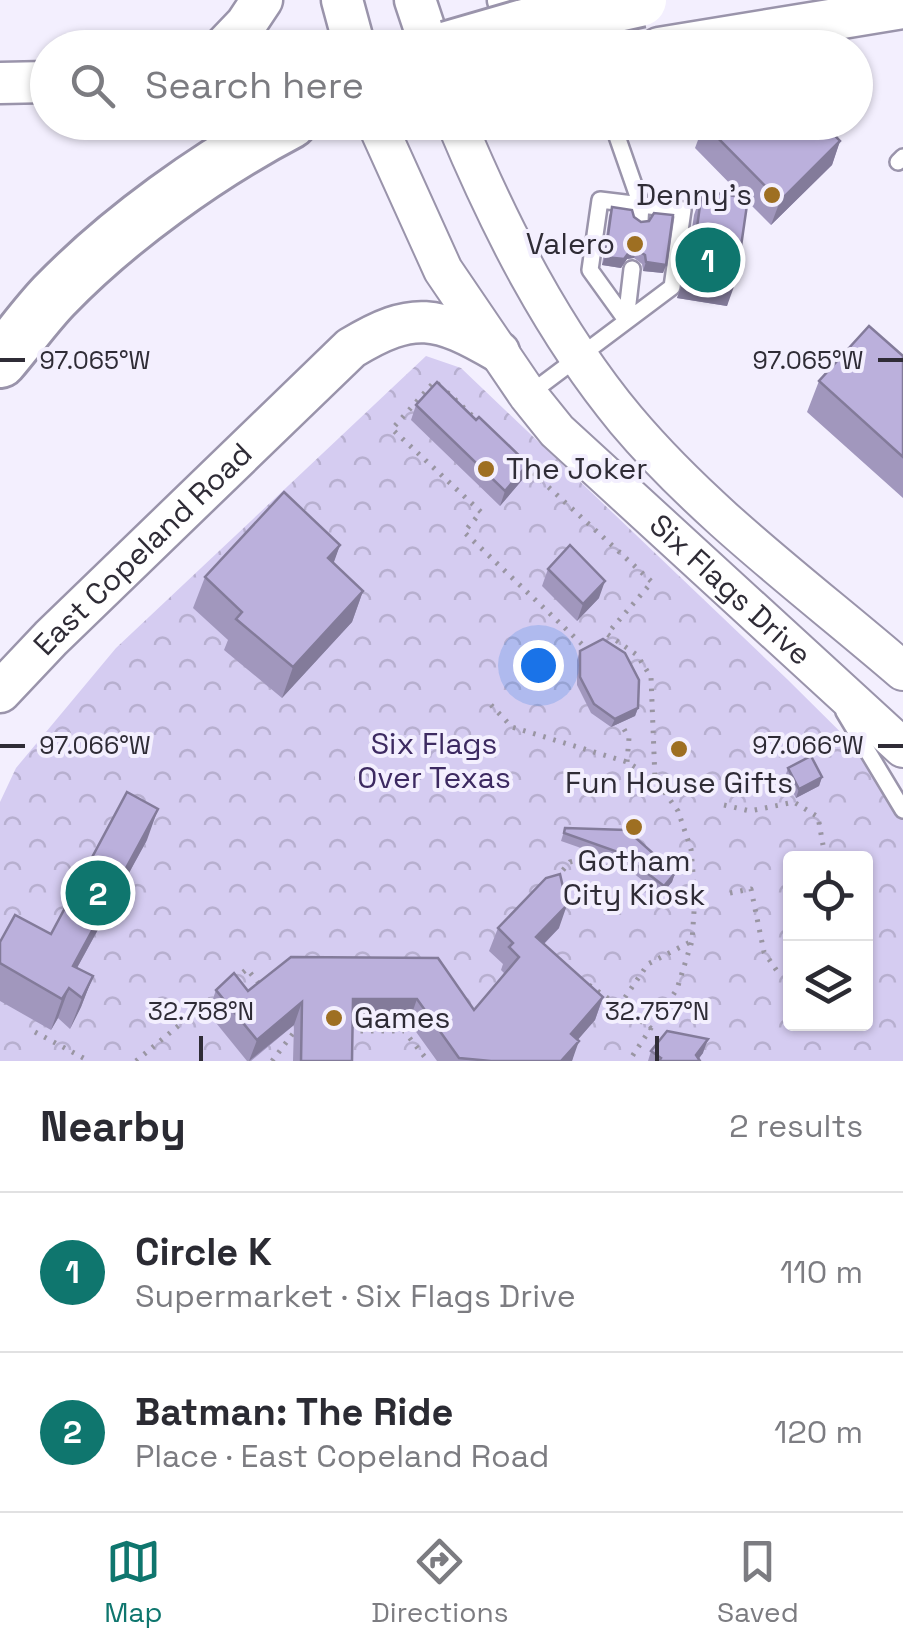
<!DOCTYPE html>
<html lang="en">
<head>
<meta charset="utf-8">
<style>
	:root { --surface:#fff; --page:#f2f2f3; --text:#2b2b33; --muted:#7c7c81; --line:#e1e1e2; --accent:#0f766e }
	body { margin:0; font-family:"Space Grotesk",sans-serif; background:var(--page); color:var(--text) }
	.controls { position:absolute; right:30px; bottom:30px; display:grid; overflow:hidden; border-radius:10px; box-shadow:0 2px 8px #0004 }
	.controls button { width:90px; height:90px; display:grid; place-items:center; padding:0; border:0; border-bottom:2px solid var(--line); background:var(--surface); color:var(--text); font:50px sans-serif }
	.you { position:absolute; left:538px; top:665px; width:35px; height:35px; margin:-25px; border:8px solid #fff; border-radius:50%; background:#1a73e8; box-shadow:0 0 0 15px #1a73e833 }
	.badge { display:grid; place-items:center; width:65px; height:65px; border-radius:50%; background:var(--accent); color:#fff; font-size:32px; font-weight:700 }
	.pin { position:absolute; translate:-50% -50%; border:5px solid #fff; box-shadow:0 2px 10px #0006 }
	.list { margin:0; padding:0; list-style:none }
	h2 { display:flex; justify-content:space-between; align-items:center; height:130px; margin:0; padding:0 40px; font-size:42px }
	h2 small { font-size:32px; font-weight:400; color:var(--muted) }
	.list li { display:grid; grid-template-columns:65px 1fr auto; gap:30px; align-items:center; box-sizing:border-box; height:160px; padding:0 40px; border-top:2px solid var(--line) }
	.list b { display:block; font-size:38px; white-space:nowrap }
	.list p { margin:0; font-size:32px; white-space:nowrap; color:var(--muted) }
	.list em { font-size:32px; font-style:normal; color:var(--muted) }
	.icon { flex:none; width:55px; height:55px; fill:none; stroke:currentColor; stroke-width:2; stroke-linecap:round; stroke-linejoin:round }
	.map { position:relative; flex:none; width:903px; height:1061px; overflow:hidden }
	.search { position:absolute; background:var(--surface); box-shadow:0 2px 8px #0004; left:30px; right:30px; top:30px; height:110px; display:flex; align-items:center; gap:25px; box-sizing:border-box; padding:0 35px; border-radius:55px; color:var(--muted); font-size:38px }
	.sheet { height:450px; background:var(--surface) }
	nav { display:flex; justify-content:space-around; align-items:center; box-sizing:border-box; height:140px; border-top:2px solid var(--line); background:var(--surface); font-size:28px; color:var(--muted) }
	nav a { display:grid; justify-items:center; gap:5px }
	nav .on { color:var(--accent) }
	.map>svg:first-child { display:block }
	.park { fill:url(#park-crowns); fill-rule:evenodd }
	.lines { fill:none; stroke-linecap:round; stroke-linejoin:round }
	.service-casing { stroke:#9a94ab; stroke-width:20 }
	.tertiary-casing { stroke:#9a94ab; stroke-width:42 }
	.secondary-casing { stroke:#9a94ab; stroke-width:45 }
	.motorway-casing { stroke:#9a94ab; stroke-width:58 }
	.path { stroke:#9995a2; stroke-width:5; stroke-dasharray:2.5 8; stroke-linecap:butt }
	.service { stroke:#fff; stroke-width:15 }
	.tertiary { stroke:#fff; stroke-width:38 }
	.secondary { stroke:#fff; stroke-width:40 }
	.motorway { stroke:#fff; stroke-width:52 }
	.motorway-bridge-casing { stroke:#9a94ab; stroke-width:58; stroke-linecap:butt }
	.motorway-bridge { stroke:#fff; stroke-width:52 }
	.wall { fill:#a197bd }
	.shaded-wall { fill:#837b9a }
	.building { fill:#bbb0dc; stroke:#837b9a; stroke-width:2.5 }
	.ticks { fill:none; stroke:#2f2c36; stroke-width:4 }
	.poi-dot { fill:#9e6f22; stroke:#f3effe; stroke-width:4 }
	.labels { text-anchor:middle; stroke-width:8; stroke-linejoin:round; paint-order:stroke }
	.poi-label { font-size:30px; fill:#2f2c36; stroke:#f3effe; text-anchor:end }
	.street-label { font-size:30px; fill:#2f2c36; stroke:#f3effe }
	.park-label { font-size:30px; fill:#3d2a61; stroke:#f3effe }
	.ticks-label { font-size:25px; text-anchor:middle; fill:#2f2c36; stroke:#f3effe; stroke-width:8; stroke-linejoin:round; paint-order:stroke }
</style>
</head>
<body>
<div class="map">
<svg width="903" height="1061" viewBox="0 0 903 1061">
	<defs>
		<pattern id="park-crowns" width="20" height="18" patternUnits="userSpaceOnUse" patternTransform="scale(2.5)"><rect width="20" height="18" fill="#d5ccf1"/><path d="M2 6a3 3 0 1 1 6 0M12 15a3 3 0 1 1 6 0" fill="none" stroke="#b7afcf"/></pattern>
	</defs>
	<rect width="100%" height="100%" fill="#f3effe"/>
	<path class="park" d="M426,356L461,368L787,679L903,794V1061H0V802L16,768L116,648ZM790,858H866V1024H790Z"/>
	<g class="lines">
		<g class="service-casing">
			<path id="service" d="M612,122L641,205L640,220
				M898,162L903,157
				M626,320L632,269
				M528,395L672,287L683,210L600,200L590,270L626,320
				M844,712L903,810"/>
		</g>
		<g class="tertiary-casing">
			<g id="tertiary">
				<path id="s1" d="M376,122L443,270L528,395L557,431L903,748"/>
				<path d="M456,122C500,227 553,332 626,420C706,515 809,590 903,671"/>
			</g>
		</g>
		<g class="secondary-casing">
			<g id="secondary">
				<path d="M342,0L355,48"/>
				<path d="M415,0L431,48"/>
				<path d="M508,0L556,34L592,48"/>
				<path d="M223,48L246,24L262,0"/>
				<path d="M659,48L903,8"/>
				<path d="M0,83L48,82"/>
				<path id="s2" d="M0,692L51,638L351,348C414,310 437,316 499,352"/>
			</g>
		</g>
		<g class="motorway-casing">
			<path id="motorway" d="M0,361C18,340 35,316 54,296C119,229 208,165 290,122"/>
		</g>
		<path class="path" d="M439,385L435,381L392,429L481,512L464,532L588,650
			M447,392L479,422
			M533,473L652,582L607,634L637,655L651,677L655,779
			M491,705L512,727L627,762L655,779L678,811L691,849L695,897L692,941L677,989L629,1061
			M619,720L629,738L627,762
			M724,805L750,811L794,802L818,817L823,845
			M556,878L570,862L601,854
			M730,893L751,889L764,952L777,971L790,968
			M235,979L247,969L261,986
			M589,985L652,1029
			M619,1006L648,964L692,941
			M350,1031H404L428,1061
			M35,1032L89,1061
			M136,1061L218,993
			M272,1061L295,1031H299"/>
		<use href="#service" class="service"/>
		<use href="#tertiary" class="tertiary"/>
		<use href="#secondary" class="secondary"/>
		<use href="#motorway" class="motorway"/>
		<g class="motorway-bridge-casing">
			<path id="motorway-bridge" d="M448,48L524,26L640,0"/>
		</g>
		<use href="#motorway-bridge" class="motorway-bridge"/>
	</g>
	<path class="wall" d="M704,124L840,141L832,165L771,225L747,201L727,306L677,298L685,277L694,215L702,191L743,197L695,148Z
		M612,207L634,217L666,265L663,273L643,271L642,264L634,258L627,259L621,268L602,265L609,216Z
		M903,356V498L807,412L819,381Z
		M416,405L476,420L528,464L523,479L500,506L411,420Z
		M340,545L333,563L363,591L352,622L282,698L224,650L228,640L193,608L205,577Z
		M548,569L599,598L577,621L542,586Z
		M580,651L638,708L635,716L611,727L591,713L577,685V660Z
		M788,768L822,777L819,786L796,798L785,777Z
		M565,828L675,873L672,882L661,895L618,861L561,841Z
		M147,840L77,968L93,976L81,1007L70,1029L58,1018L51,1030L0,1001V942L51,934Z
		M498,928H559L544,944L603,997L595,1020L577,1040L572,1061H437L409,1022H353L352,1061H293L294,1025L251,1061H247L208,1013L216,990L248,991L291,957L474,1010L505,974L501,970L503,964L489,951Z
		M651,1051L703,1053L698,1059L700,1061H648Z"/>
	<path class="shaded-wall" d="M840,141L832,165L771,225L780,201Z
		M637,250L634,258L627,259L621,268L602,265L605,257Z
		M646,262L666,265L663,273L643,271Z
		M686,274L736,281L727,306L677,298Z
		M528,464L523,479L500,506L505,491Z
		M340,545L329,576L328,558Z
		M605,581L599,598L577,621L583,604Z
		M363,591L352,622L282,698L293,667Z
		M638,708L635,716L611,727L615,719Z
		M822,777L819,786L796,798L799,789Z
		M158,809L147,840L61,997L73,966Z
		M675,873L672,882L661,895L664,886Z
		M567,905L559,928L528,960L536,937Z
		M93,976L81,1007L70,1029L82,998Z
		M69,988L58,1018L51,1030L62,999Z
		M603,997L595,1020L563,1057L571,1034Z
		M353,999H417L409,1022H345Z
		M302,1002L294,1025L249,1061L257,1040Z
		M708,1039L703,1053L697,1061L696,1055Z
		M579,1041L572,1061H561Z"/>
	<path class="building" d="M706,122H822L840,141L780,201L704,124Z
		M702,191L748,198L736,281L686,274L692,264Z
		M612,207L632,210L634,217L641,222L649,221L654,213L673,215L666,265L646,262L645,255L637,250L630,251L624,259L605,257Z
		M869,326L903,356V457L819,381Z
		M437,382L476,420L479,417L528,464L505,491L416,405Z
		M284,492L340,545L328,558L363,591L293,667L236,619L242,612L205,577Z
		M570,545L605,581L583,604L548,569Z
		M603,639L625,653L639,680L638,708L615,719L594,704L580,677V651Z
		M811,756L822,777L799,789L788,768Z
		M127,792L158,809L73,966L93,976L82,998L69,988L62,999L0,963V942L15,915L51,934Z
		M565,828L627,830L675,873L664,886L621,853L564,833Z
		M560,874L567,905L536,937L603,997L571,1034L579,1041L561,1061H491L459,1058L417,999H353L352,1061H301L302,1002L257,1040L216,990L234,973L248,991L291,957L438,958L474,1010L519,957L509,947L513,943L498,928L546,878Z
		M667,1031L708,1039L696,1055L700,1061H659L661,1058L651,1051Z"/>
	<path class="ticks" d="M0,360H25M878,360H903M0,746H25M878,746H903M201,1036V1061M657,1036V1061"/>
	<g class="poi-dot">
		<circle cx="772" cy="195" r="10"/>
		<circle cx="635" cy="244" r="10"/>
		<circle cx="486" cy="469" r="10"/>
		<circle cx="679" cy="749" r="10"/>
		<circle cx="634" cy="827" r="10"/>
		<circle cx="334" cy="1018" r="10"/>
	</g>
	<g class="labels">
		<g class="poi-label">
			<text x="752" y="205">Denny's</text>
			<text x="615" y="254">Valero</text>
			<text x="506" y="479" text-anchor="start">The Joker</text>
			<text x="679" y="793" text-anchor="middle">Fun House Gifts</text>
			<text x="634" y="871" text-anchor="middle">Gotham<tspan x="634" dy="34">City Kiosk</tspan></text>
			<text x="354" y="1028" text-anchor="start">Games</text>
		</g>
		<g class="street-label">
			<text dy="10" stroke="none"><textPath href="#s2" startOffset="202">East Copeland Road</textPath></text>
			<text dy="10" stroke="none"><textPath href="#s1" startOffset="595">Six Flags Drive</textPath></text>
		</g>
		<g class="park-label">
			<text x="434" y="754">Six Flags<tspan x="434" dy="34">Over Texas</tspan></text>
		</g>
	</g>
	<g class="ticks-label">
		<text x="808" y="369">97.065°W</text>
		<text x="95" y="369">97.065°W</text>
		<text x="808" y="754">97.066°W</text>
		<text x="95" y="754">97.066°W</text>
		<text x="201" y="1020">32.758°N</text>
		<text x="657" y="1020">32.757°N</text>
	</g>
</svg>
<div class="controls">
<button><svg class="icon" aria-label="locate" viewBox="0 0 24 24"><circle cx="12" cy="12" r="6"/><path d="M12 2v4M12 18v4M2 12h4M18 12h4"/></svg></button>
<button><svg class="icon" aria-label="layers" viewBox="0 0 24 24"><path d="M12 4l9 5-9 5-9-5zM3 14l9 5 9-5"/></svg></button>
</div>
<div class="you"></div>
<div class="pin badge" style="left:708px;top:260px">1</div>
<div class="pin badge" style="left:98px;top:893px">2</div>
<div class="search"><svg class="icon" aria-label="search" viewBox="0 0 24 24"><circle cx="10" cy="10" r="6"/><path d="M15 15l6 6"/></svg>Search here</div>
</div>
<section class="sheet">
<h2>Nearby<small>2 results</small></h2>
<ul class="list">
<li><span class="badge">1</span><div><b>Circle K</b><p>Supermarket · Six Flags Drive</p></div><em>110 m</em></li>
<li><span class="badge">2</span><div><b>Batman: The Ride</b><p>Place · East Copeland Road</p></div><em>120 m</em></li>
</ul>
</section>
<nav>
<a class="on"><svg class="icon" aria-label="map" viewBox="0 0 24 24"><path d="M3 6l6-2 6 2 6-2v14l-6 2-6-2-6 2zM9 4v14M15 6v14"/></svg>Map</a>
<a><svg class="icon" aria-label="directions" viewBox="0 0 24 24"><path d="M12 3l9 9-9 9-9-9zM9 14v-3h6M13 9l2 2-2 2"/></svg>Directions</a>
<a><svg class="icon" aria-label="saved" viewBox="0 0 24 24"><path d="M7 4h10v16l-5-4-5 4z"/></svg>Saved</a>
</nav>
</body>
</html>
